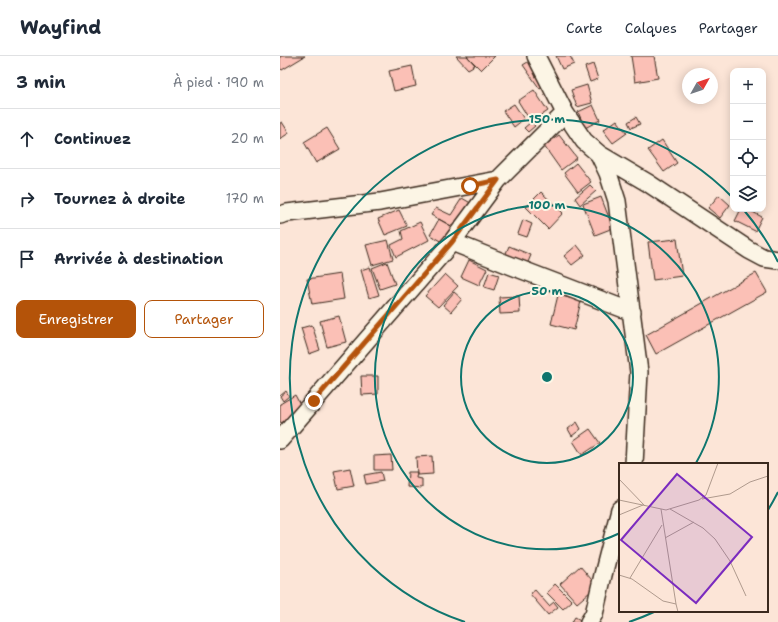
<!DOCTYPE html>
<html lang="fr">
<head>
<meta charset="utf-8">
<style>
	:root { --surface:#fff; --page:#f2f2f3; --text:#1f2937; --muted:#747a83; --line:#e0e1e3; --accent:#b45309 }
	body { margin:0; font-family:"Shantell Sans",sans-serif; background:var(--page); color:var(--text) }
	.controls { position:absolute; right:12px; top:12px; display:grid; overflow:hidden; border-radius:8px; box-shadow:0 2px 10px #0003 }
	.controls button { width:36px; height:36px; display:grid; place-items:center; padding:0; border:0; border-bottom:1px solid var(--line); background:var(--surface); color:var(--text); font:20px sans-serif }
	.compass { position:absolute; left:402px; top:12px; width:36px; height:36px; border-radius:50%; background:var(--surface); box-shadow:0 2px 10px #0003; rotate:50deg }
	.stop { position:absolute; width:12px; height:12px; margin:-9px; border:3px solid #b45309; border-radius:50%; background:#fff }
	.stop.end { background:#b45309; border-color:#fff; box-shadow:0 1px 4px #0008 }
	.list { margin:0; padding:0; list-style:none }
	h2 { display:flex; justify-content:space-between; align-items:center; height:52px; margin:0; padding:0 16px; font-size:17px }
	h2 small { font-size:13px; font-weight:400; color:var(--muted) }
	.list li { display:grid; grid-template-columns:26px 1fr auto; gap:12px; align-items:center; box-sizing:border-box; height:60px; padding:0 16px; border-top:1px solid var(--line) }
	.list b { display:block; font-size:15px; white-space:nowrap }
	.list em { font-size:13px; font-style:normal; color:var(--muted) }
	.actions { display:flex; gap:8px; padding:12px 16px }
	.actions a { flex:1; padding:9px 0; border:1px solid var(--accent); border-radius:8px; text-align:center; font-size:14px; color:var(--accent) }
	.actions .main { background:var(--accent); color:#fff }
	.icon { flex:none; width:22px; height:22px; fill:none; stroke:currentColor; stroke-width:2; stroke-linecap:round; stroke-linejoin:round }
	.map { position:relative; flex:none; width:498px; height:566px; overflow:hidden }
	header { display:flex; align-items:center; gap:24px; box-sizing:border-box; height:56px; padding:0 20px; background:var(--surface); border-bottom:1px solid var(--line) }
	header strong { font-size:19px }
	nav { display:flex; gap:22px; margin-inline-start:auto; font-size:14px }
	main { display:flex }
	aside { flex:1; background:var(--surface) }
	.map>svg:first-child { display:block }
	.building { fill:#fbc0b6; stroke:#3b2a1e }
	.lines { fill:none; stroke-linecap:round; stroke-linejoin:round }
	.minor-casing { stroke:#3b2a1e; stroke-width:20 }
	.minor { stroke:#fcf5e5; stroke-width:17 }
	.route { stroke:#b45309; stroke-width:5 }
	.ring { fill:none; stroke:#0f766e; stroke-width:2 }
	.inset-road { fill:none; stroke:#af9a8d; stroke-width:1 }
	.view { fill:#7b2cbf; fill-opacity:0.15; stroke:#7b2cbf; stroke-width:2 }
	.inset-edge { fill:none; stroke:#3b2a1e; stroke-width:2 }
	.centre { fill:#0f766e; stroke:#fcf5e5; stroke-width:2 }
	.ring-label { font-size:12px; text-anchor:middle; font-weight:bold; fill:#0f766e; stroke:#fcf5e5; stroke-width:4; stroke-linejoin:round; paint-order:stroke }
</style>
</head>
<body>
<header>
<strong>Wayfind</strong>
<nav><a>Carte</a><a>Calques</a><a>Partager</a></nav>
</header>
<main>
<aside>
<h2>3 min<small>À pied · 190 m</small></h2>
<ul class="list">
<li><svg class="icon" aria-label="ahead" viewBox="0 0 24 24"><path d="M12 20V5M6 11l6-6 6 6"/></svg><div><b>Continuez</b></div><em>20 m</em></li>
<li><svg class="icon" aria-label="right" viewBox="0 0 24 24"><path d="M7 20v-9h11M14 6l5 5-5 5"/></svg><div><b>Tournez à droite</b></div><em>170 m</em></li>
<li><svg class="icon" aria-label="arrive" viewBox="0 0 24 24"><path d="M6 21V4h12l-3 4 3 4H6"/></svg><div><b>Arrivée à destination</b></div></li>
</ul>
<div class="actions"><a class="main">Enregistrer</a><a>Partager</a></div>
</aside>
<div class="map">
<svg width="498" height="566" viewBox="0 0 498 566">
	<rect width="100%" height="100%" fill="#fce5d7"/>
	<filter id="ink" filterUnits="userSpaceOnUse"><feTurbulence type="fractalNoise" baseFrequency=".025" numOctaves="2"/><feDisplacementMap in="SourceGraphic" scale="8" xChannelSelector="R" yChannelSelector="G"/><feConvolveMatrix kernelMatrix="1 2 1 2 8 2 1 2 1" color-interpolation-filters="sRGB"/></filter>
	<g filter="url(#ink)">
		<path class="building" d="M0,0H25L2,14L0,12Z
			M176,0H187L195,9L188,13Z
			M187,0H215L201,14Z
			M276,0H290L294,8L282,13Z
			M351,0H374L378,22L355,26Z
			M251,4L268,28L260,33L243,9Z
			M313,8L318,23L310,26L305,11Z
			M132,10L136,30L114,35L109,15Z
			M307,29L312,47L297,51L291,34Z
			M254,34L268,55L251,66L238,45Z
			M234,48L244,63L234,71L223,55Z
			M313,49L320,64L305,72L298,56Z
			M356,61L360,68L351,72L348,66Z
			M337,64L347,77L333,87L323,74Z
			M2,66L9,77L0,83V67Z
			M251,66L255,70L248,76L244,72Z
			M47,72L60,93L36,107L24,86Z
			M279,79L297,102L281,114L264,90Z
			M382,84L397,107L384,116L368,94Z
			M296,107L311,126L298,136L284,117Z
			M310,129L316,135L300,149L295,142Z
			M261,136L283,157L268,173L246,151Z
			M439,139L450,149L440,162L428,152Z
			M321,141L333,172L315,179L303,148Z
			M182,142L194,149L177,173L151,159L156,152L171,159Z
			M461,153H467L482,161L475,175L455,165Z
			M119,154L127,170L105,179L98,163Z
			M159,163L176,173L167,189L150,179Z
			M243,164L252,168L247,181L238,178Z
			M140,166L149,184L116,201L111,189L123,183L121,175Z
			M397,183L402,220L373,224L368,186Z
			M108,184L113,203L92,209L86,189Z
			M297,189L305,199L292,209L284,200Z
			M229,190L251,199L246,211L224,202Z
			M189,204L207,213L199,229L181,221Z
			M107,206L115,228L100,233L92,212Z
			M90,211L99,239L89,242L81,214Z
			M209,216L219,219L214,234L204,231Z
			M476,217L487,236L376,298L366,279Z
			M60,218L64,243L32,248L27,223Z
			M165,218L178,230L158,251L145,240Z
			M174,236L182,243L171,256L163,249Z
			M278,239L301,245L294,274L271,268Z
			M239,240L240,257L220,258L219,241Z
			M59,260L66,286L47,291L40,265Z
			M32,269L40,294L29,298L21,272Z
			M81,320H98V338L82,339Z
			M6,335L9,340L3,345L0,340Z
			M15,339L23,354L1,367L0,365V348Z
			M297,366L301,373L292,380L288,373Z
			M310,373L320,387L302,399L293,385Z
			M111,399L112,414H94V400Z
			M152,400L153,418L137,419L136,401Z
			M70,412L74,430L58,433L54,415Z
			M101,416L103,425L86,428L84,419Z
			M128,416H137L136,422L142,423V432L127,431Z
			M300,510L317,530L297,547L280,528Z
			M275,528L292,545L283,553L267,537Z
			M255,534L269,550L274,546L278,551L268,559L250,538Z
			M295,561L304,566H292Z"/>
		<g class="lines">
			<g class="minor-casing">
				<path id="minor" d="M256,0L285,57L304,85L319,98L368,127L469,194L484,202L498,204
					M319,98L328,117L337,145L359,316L354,408
					M0,159L7,157L100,146L218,124
					M172,186L232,210L352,256
					M0,384L172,186L218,124L285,57
					M309,566L314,558L323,519L340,453"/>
			</g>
			<use href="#minor" class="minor"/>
		</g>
	</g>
	<g class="lines" filter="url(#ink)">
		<path class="route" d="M34,345L172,186L218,124L190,130"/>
	</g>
	<g class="ring">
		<circle cx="267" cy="321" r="86"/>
		<path d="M340 477A172 172 0 1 1 416 407"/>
		<path d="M498 436A258 258 0 0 1 488 454M374 556A258 258 0 0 1 349 566M185 566A258 258 0 1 1 453 142M463 153A258 258 0 0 1 498 206"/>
	</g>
	<g transform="translate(339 407)">
		<rect width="149" height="149" fill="#fce5d7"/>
		<path class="inset-road" d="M0,16L26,43M83,36L111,31L131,19L149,13M0,37L47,47L80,37L87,32L99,0M42,46L57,141M51,46L84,65L96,76L111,98L127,133M0,52L24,42M46,75L75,59M0,112L13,116L44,138L57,141L59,149M11,115L43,62"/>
		<path class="view" d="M58,11L133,74L77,140L2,77Z"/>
		<rect width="149" height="149" class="inset-edge"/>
	</g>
	<circle cx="267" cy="321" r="6" class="centre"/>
	<g class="ring-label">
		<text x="267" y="67">150 m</text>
		<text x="267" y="153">100 m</text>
		<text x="267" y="239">50 m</text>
	</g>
</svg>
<div class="controls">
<button>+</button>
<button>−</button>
<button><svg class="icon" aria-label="locate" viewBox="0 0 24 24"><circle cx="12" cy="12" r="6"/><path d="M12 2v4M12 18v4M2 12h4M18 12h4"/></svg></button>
<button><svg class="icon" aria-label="layers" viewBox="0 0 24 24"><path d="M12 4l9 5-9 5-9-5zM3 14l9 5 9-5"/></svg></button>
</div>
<svg class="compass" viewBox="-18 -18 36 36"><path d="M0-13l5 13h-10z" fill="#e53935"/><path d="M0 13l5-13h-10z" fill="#747a83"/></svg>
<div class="stop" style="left:190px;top:130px"></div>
<div class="stop end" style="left:34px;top:345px"></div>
</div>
</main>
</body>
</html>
